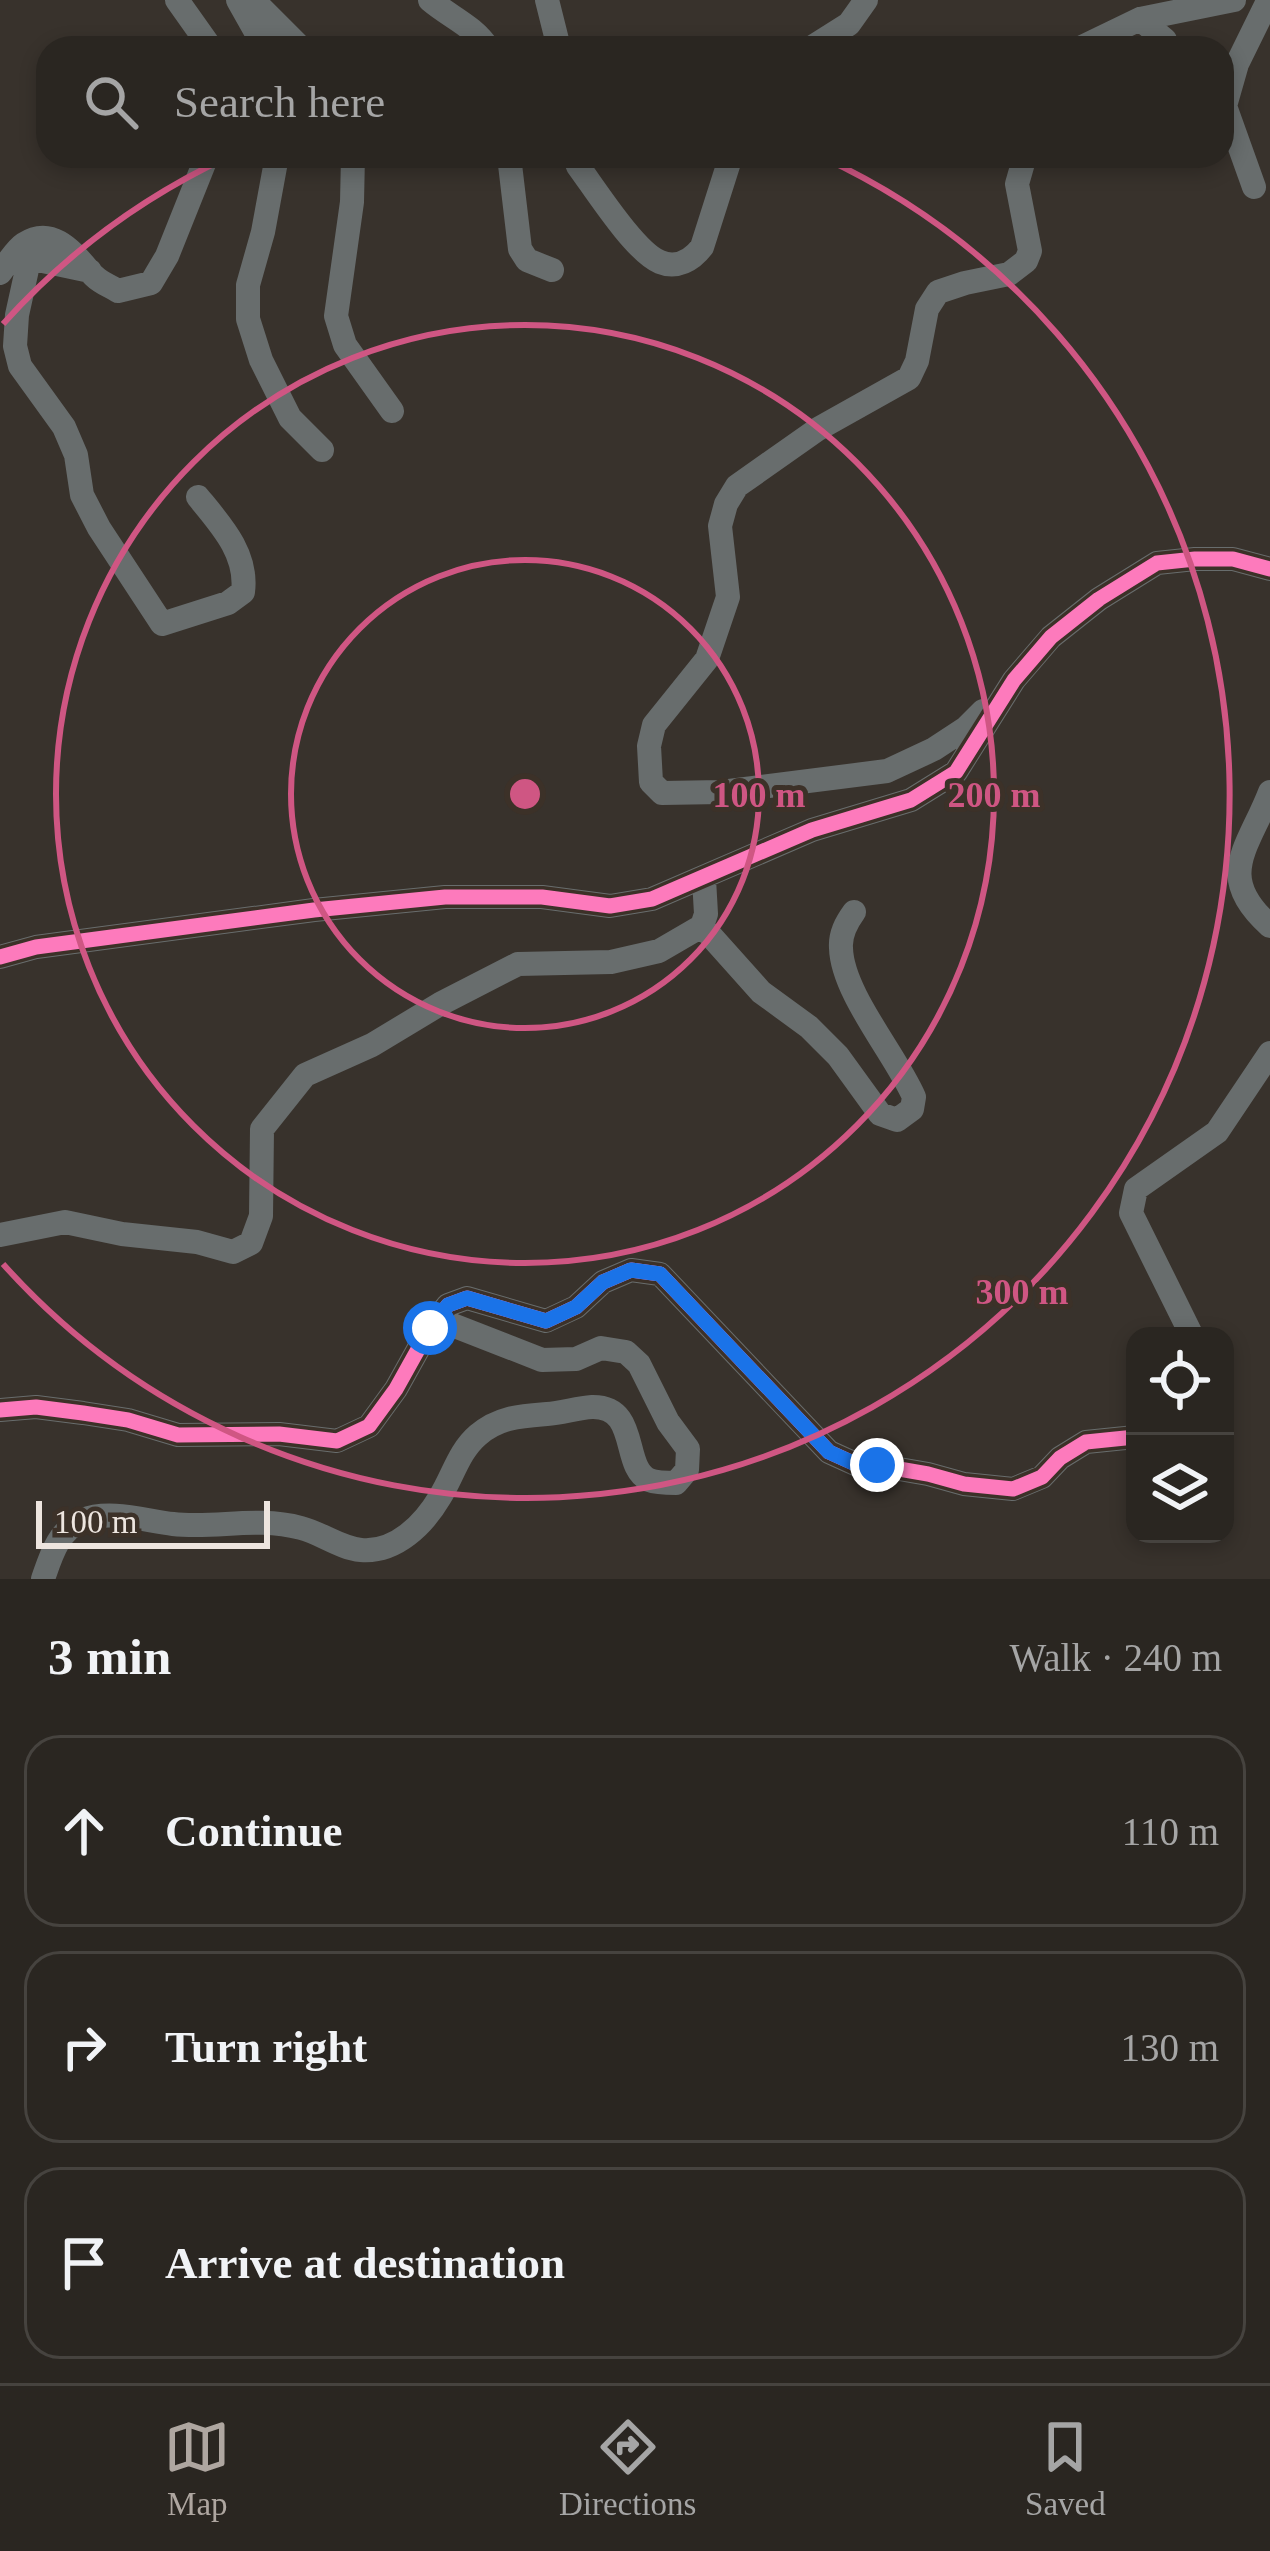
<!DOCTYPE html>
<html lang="en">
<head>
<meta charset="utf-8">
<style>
	:root { --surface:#2a2621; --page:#36322e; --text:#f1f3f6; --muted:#a5a5a5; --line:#46433f; --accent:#aea6a0 }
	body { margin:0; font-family:Georgia,serif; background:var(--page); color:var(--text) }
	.controls { position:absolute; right:36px; bottom:36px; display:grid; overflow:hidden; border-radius:24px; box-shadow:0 6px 18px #0003 }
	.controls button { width:108px; height:108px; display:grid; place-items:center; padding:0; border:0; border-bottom:3px solid var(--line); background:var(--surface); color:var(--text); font:60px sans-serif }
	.scale { position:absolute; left:36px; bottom:30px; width:234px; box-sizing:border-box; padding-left:12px; border:6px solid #ede5df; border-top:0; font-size:33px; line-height:42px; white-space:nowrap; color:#ede5df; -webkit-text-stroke:9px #3c3128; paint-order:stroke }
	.stop { position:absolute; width:36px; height:36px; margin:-27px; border:9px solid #1a73e8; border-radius:50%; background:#fff }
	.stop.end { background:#1a73e8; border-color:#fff; box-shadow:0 3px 12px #0008 }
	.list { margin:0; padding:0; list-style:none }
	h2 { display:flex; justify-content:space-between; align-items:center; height:156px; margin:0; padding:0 48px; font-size:51px }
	h2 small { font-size:39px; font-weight:400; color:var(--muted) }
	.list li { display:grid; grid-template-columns:78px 1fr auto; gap:36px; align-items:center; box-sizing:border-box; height:192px; margin:0 24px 24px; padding:0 24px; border:3px solid var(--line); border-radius:36px }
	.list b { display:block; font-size:45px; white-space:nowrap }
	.list em { font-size:39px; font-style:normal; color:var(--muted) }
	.icon { flex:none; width:66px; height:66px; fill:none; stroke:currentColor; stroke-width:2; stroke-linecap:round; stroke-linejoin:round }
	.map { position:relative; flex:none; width:1270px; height:1579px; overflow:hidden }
	.search { position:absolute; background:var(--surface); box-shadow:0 6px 18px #0003; left:36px; right:36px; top:36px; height:132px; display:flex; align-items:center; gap:30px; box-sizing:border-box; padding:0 42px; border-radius:36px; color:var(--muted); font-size:45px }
	.sheet { height:804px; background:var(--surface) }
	nav { display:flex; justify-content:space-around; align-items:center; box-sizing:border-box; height:168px; border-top:3px solid var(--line); background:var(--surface); font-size:33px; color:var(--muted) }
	nav a { display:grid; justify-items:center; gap:6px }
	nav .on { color:var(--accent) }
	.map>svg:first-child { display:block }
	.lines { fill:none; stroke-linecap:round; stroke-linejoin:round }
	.minor { stroke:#686d6d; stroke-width:24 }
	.cycleway-casing { stroke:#3c3128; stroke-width:22 }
	.cycleway { stroke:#fd7abc; stroke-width:15 }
	.route { stroke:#1a73e8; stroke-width:15 }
	.ring { fill:none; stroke:#cf5683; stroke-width:6 }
	.centre { fill:#cf5683; stroke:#3c3128; stroke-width:6 }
	.ring-label { font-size:36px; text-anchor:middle; font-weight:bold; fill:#cf5683; stroke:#3c3128; stroke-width:10; stroke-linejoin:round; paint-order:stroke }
</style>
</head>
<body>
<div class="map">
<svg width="1270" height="1579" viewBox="0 0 1270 1579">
	<rect width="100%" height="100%" fill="#38322c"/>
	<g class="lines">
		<path class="minor" d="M177,0L211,48
			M238,0L265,48
			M253,0L301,48
			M430,0C450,17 474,26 488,48
			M547,0L559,48
			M1140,19L1234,0
			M811,48L849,24L866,0
			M1080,48L1140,19L1165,40L1151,48
			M1222,103L1225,106L1237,64L1268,1
			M1225,106L1254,187
			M277,156L263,232L248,285V319L261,360L290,418L322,450
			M353,156L352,202L336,316L345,345L392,411
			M509,156L520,249L527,260L552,270
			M574,156L578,166C595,189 635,252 660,262C677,269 692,260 702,247L731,156
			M90,271L38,260L28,265L17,315L15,346L20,366L64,427L76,455L82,495L99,528L162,624L228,603L243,592C248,554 221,525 198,497
			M0,273C7,264 15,250 24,244C55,224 76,257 94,276C101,283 110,286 118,291L151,283L167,256L207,156
			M983,711L966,728L934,749L887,771L721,792L662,793L651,782L649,746L654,725L707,659L728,597L720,526L726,504L737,486L818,429L909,378L917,361L927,309L938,292L965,283L1009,274L1026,261L1030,251L1017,184L1025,156
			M1270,792C1248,849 1214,876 1270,926
			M702,926L761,992L809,1027L838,1056L880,1114L897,1120L912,1109L914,1097C896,1055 842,993 841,948C840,934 846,923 854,912
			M0,957L36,947L314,910L445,897H542L610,906L652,899L812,830L911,800L956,772L1014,680L1051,637L1099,599L1157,563L1195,559H1233L1270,569
			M0,1235L65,1222L122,1234L197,1242L233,1252L251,1243L261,1216L262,1129L305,1075L372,1045L440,1004L518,964L611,962L659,951L702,926L706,914L704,879
			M1192,1336L1131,1213L1136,1189L1217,1132L1270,1053
			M0,1410L36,1407L83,1413L128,1420L178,1435L279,1434L337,1441L369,1426L396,1389L430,1328L448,1305L467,1298L546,1321L576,1307L603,1282L631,1270L660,1274L829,1452L862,1467L876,1465L928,1474L964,1484L1013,1489L1042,1477L1060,1458L1086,1442L1135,1437
			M43,1579C51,1556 58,1530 83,1520C109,1509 146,1521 173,1524C216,1529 256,1516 301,1528C321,1533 340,1548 361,1550C396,1553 424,1524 440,1497C453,1476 459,1451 478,1435C499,1417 521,1416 547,1414C562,1413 577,1408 592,1407C640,1406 621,1467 649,1480C657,1483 668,1483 676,1483L687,1470L688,1449L668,1422L639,1364L626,1352L601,1348L576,1359L542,1360L437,1319"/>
		<g class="cycleway-casing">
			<path id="cycleway" d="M0,957L36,947L314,910L445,897H542L610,906L652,899L812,830L911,800L956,772L1014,680L1051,637L1099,599L1157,563L1195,559H1233L1270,569
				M0,1410L36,1407L83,1413L128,1420L178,1435L279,1434L337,1441L369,1426L396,1389L430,1328L448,1305L467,1298L546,1321L576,1307L603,1282L631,1270L660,1274L829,1452L862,1467L876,1465L928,1474L964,1484L1013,1489L1042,1477L1060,1458L1086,1442L1135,1437"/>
		</g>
		<use href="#cycleway" class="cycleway"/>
	</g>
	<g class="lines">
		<path class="route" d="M430,1328L448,1305L467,1298L546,1321L576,1307L603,1282L631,1270L660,1274L829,1452L862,1467L877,1465"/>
	</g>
	<g class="ring">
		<circle cx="525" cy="794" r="234"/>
		<circle cx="525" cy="794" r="469"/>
		<path d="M3 324A703 703 0 0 1 228 157M822 157A703 703 0 1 1 3 1264"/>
	</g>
	<circle cx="525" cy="794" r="18" class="centre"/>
	<g class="ring-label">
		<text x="759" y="807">100 m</text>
		<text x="994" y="807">200 m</text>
		<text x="1022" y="1304">300 m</text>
	</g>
</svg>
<div class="controls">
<button><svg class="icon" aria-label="locate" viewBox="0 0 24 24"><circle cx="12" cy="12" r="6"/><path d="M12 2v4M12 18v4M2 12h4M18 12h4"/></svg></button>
<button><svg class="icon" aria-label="layers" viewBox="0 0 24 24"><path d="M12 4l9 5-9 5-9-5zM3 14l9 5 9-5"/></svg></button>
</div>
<div class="scale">100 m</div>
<div class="stop" style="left:430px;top:1328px"></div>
<div class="stop end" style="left:877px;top:1465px"></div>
<div class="search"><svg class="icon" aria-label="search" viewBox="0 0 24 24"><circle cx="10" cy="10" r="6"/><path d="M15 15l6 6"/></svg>Search here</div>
</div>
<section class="sheet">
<h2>3 min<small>Walk · 240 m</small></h2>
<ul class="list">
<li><svg class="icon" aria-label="ahead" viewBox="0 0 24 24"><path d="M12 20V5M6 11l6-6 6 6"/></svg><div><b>Continue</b></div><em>110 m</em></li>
<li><svg class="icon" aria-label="right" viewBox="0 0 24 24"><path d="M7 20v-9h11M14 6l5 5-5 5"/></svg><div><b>Turn right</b></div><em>130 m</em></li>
<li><svg class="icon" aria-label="arrive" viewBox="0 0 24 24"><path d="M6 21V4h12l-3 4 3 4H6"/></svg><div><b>Arrive at destination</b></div></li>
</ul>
</section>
<nav>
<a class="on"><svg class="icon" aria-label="map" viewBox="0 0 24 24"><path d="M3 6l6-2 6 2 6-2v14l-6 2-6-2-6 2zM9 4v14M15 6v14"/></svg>Map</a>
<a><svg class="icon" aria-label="directions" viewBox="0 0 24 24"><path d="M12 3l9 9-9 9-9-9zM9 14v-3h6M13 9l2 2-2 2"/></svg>Directions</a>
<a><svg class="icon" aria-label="saved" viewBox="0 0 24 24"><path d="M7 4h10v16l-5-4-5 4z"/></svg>Saved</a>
</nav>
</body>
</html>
